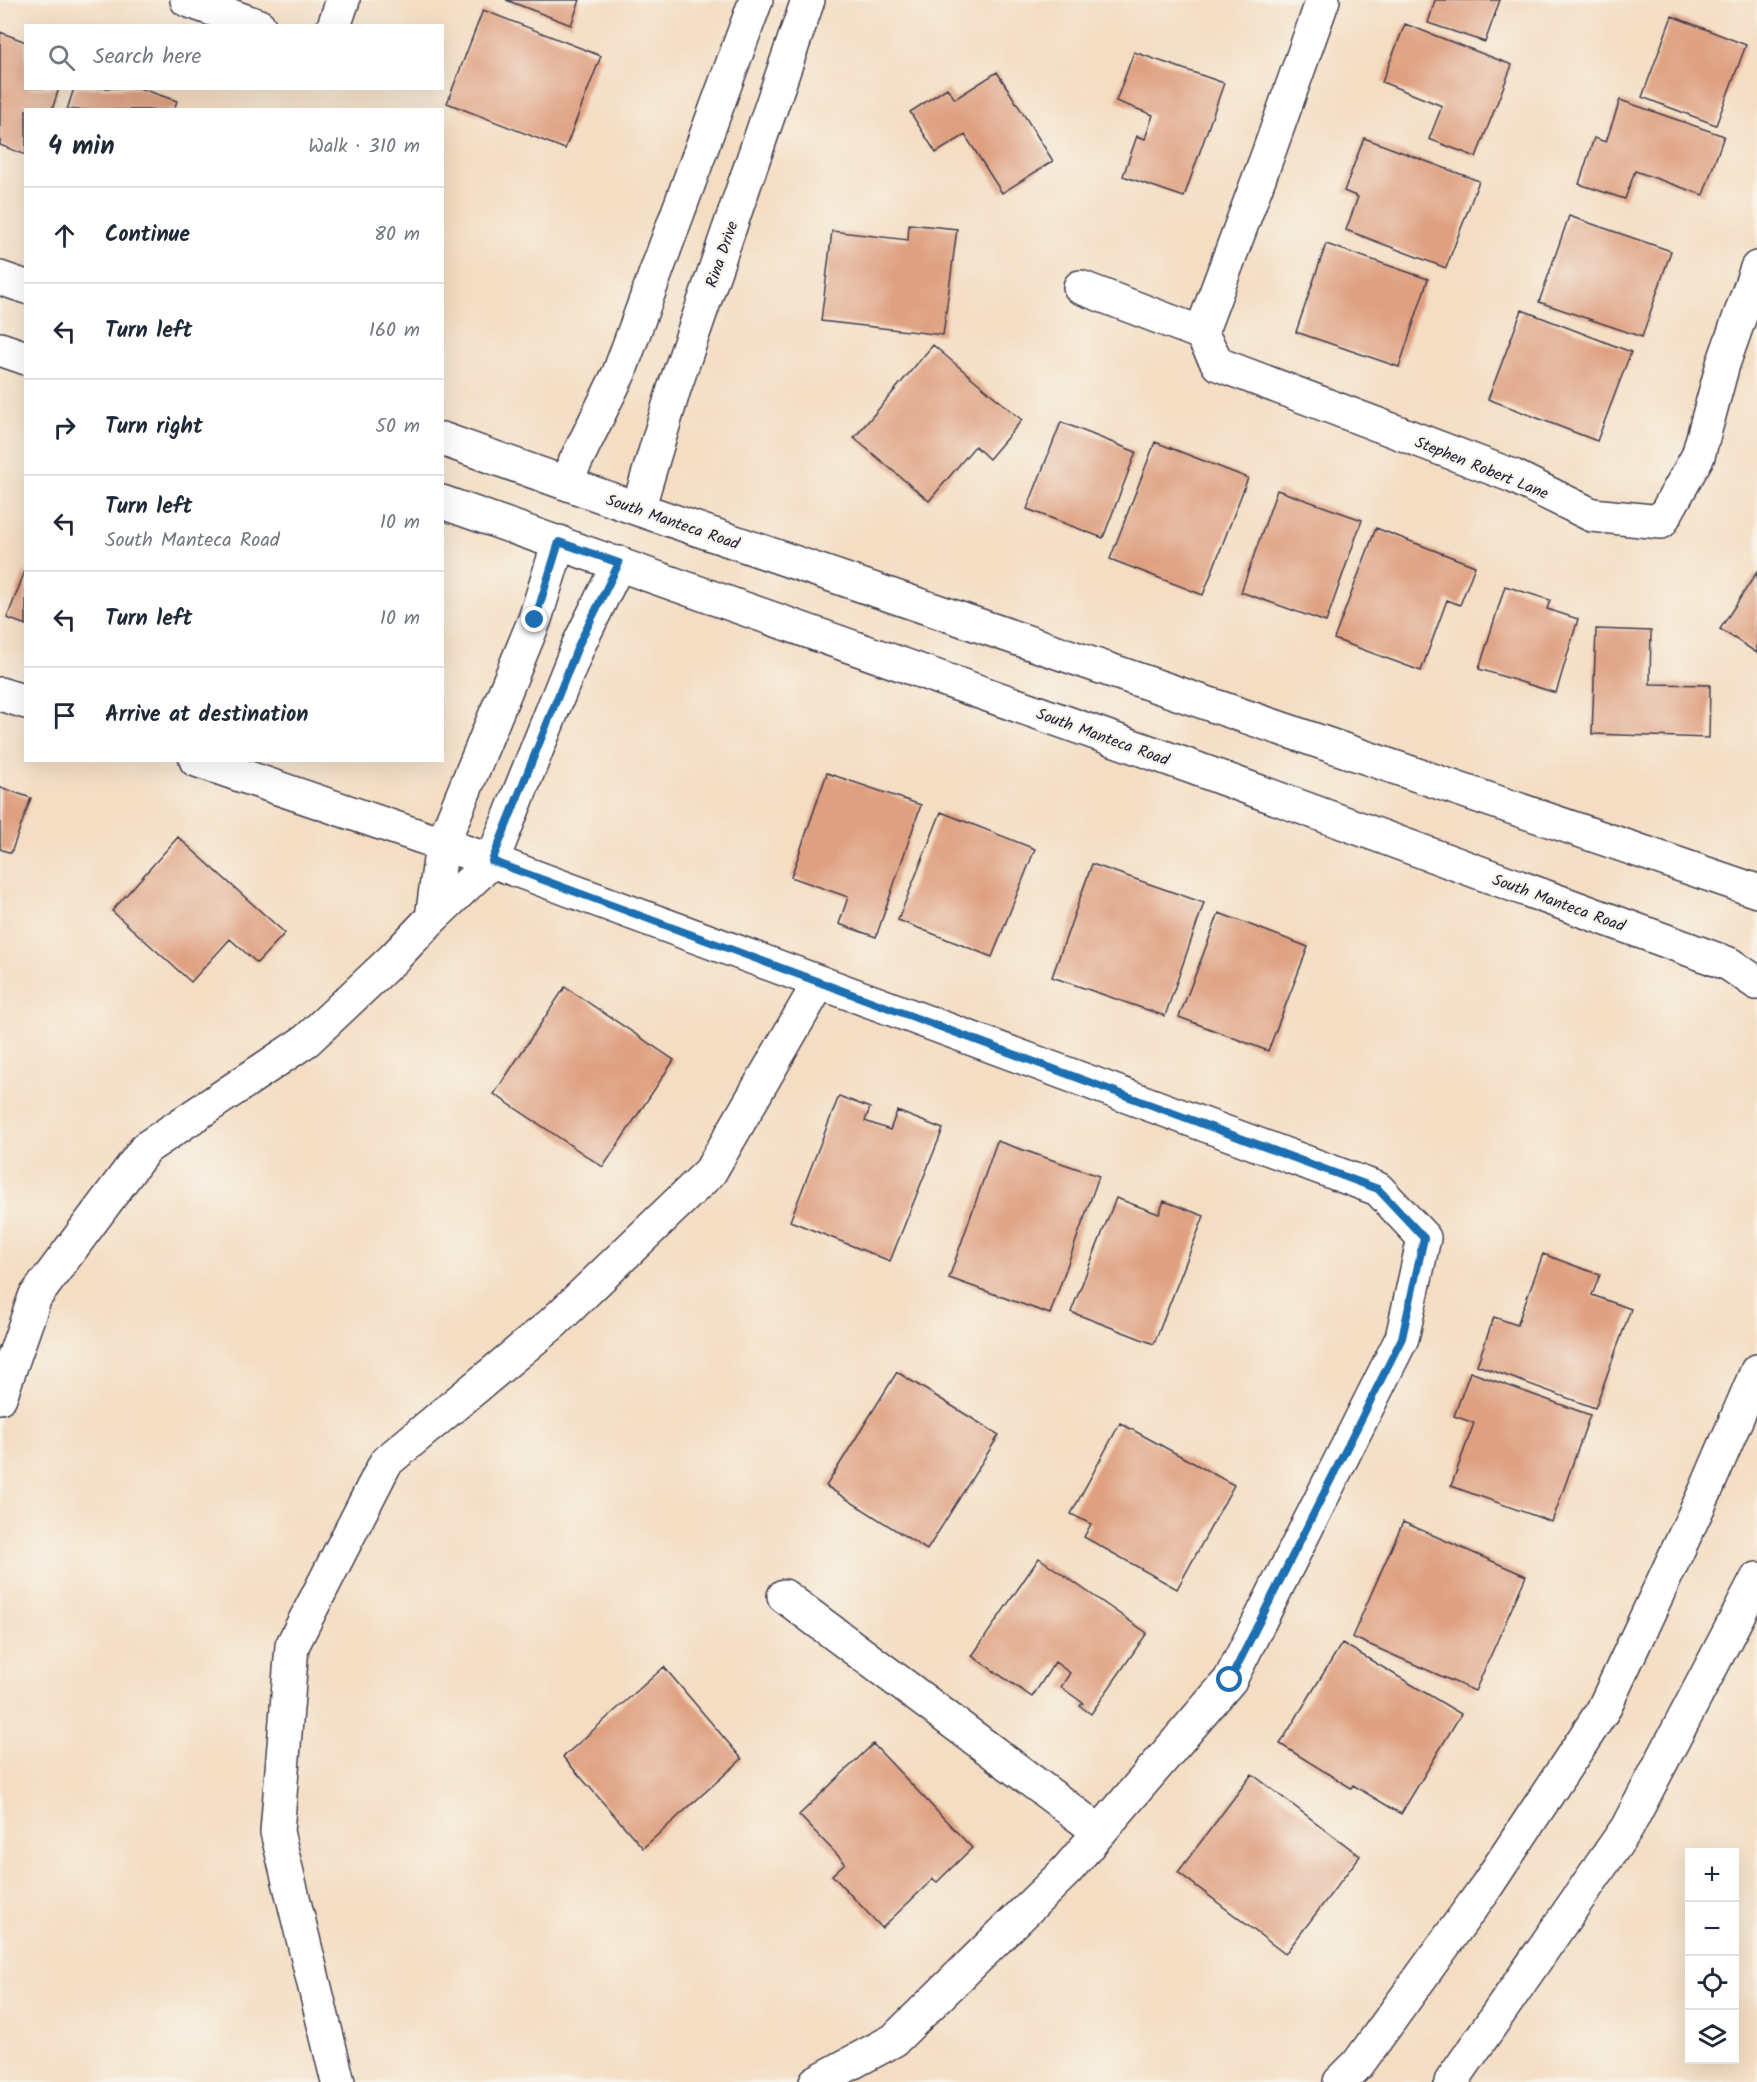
<!DOCTYPE html>
<html lang="en">
<head>
<meta charset="utf-8">
<style>
	:root { --surface:#fff; --page:#f2f2f3; --text:#1f2937; --muted:#747a83; --line:#e0e1e3 }
	body { margin:0; font-family:Kalam,sans-serif; background:var(--page); color:var(--text) }
	.controls { position:absolute; right:18px; bottom:18px; display:grid; overflow:hidden; border-radius:0px; box-shadow:0 6px 24px #0002 }
	.controls button { width:54px; height:54px; display:grid; place-items:center; padding:0; border:0; border-bottom:2px solid var(--line); background:var(--surface); color:var(--text); font:30px sans-serif }
	.stop { position:absolute; width:18px; height:18px; margin:-14px; border:4px solid #1f6fb2; border-radius:50%; background:#fff }
	.stop.end { background:#1f6fb2; border-color:#fff; box-shadow:0 2px 6px #0008 }
	.list { margin:0; padding:0; list-style:none }
	h2 { display:flex; justify-content:space-between; align-items:center; height:78px; margin:0; padding:0 24px; font-size:26px }
	h2 small { font-size:20px; font-weight:400; color:var(--muted) }
	.list li { display:grid; grid-template-columns:39px 1fr auto; gap:18px; align-items:center; box-sizing:border-box; height:96px; padding:0 24px; border-top:2px solid var(--line) }
	.list b { display:block; font-size:22px; white-space:nowrap }
	.list p { margin:0; font-size:20px; white-space:nowrap; color:var(--muted) }
	.list em { font-size:20px; font-style:normal; color:var(--muted) }
	.icon { flex:none; width:33px; height:33px; fill:none; stroke:currentColor; stroke-width:2; stroke-linecap:round; stroke-linejoin:round }
	.map { position:relative; flex:none; width:1757px; height:2082px; overflow:hidden }
	.search { position:absolute; background:var(--surface); box-shadow:0 6px 24px #0002; left:24px; top:24px; width:420px; height:66px; display:flex; align-items:center; gap:15px; box-sizing:border-box; padding:0 21px; border-radius:0px; color:var(--muted); font-size:22px }
	.panel { position:absolute; background:var(--surface); box-shadow:0 6px 24px #0002; left:24px; top:108px; width:420px; height:654px; border-radius:0px }
	.map>svg:first-child { display:block }
	.building { fill:#dfa081 }
	.lines { fill:none; stroke-linecap:round; stroke-linejoin:round }
	.minor-casing { stroke:#423e4f; stroke-width:36 }
	.minor { stroke:#fff; stroke-width:33 }
	.route { stroke:#1f6fb2; stroke-width:8 }
	.labels { text-anchor:middle; stroke-width:4.5; stroke-linejoin:round; paint-order:stroke }
	.street-label { font-size:16px; fill:#22223b; stroke:#f7f3e8 }
</style>
</head>
<body>
<div class="map">
<svg width="1757" height="2082" viewBox="0 0 1757 2082">
	<rect width="100%" height="100%" fill="#f7f3e8"/>
	<filter id="ink" filterUnits="userSpaceOnUse"><feTurbulence type="fractalNoise" baseFrequency=".0167" numOctaves="2"/><feDisplacementMap in="SourceGraphic" scale="12" xChannelSelector="R" yChannelSelector="G"/><feConvolveMatrix kernelMatrix="1 2 1 2 8 2 1 2 1" color-interpolation-filters="sRGB"/></filter>
	<filter id="wash" filterUnits="userSpaceOnUse"><feTurbulence type="fractalNoise" baseFrequency=".008" numOctaves="4" result="noise"/><feDisplacementMap in="SourceGraphic" scale="24" xChannelSelector="R" yChannelSelector="G"/><feGaussianBlur stdDeviation="1.35" result="paint"/><feColorMatrix in="noise" values="0 0 0 0 0 0 0 0 0 0 0 0 0 0 0 0 0 1.4 0 .05"/><feComposite in="paint" operator="in"/></filter>
	<g filter="url(#wash)">
		<rect width="100%" height="100%" fill="#f4ddc2"/>
		<g id="blocks">
			<path class="building" d="M506,0H580L571,25Z
				M1435,0H1500L1485,42L1428,23Z
				M483,10L601,56L565,149L447,103Z
				M1672,16L1746,45L1716,125L1642,97Z
				M1405,24L1512,65L1476,157L1429,139L1442,106L1382,82Z
				M0,32L26,42V88H59L52,110H26V155L0,145Z
				M1134,52L1224,83L1184,197L1123,176L1137,136L1145,139L1153,115L1116,101Z
				M997,72L1053,161L1002,193L965,135L936,153L910,112L947,88L955,99Z
				M74,88H139L177,101L174,110H67Z
				M1620,100L1724,136L1703,195L1635,171L1625,199L1579,184L1594,138L1606,142Z
				M1364,138L1479,181L1446,268L1346,230L1358,197L1344,191Z
				M1569,216L1671,251L1642,337L1539,302Z
				M909,224L957,229L943,335L821,321L832,231L908,240Z
				M1326,244L1428,279L1399,367L1296,332Z
				M1522,310L1631,352L1597,441L1488,399Z
				M933,345L1022,420L989,459L975,446L929,501L854,438Z
				M1061,422L1136,452L1103,538L1027,509Z
				M1155,442L1248,478L1203,595L1110,559Z
				M1277,490L1362,520L1326,622L1241,592Z
				M1376,528L1475,566L1460,605L1447,600L1421,671L1334,639Z
				M25,571H26V625L7,618Z
				M1757,572V653L1720,629Z
				M1505,586L1550,600L1547,609L1578,619L1556,693L1479,669Z
				M1596,629L1651,631L1650,684L1710,685L1709,738L1592,734Z
				M827,773L921,805L876,937L839,924L848,897L791,877Z
				M0,787L31,798L11,853L0,849Z
				M941,812L1035,849L992,957L898,920Z
				M178,837L285,933L257,963L230,939L191,982L112,911Z
				M1092,864L1204,903L1165,1016L1052,977Z
				M1219,913L1308,947L1268,1051L1179,1017Z
				M565,987L674,1060L603,1167L494,1094Z
				M839,1096L870,1108L865,1121L890,1130L897,1111L943,1129L890,1261L790,1221Z
				M997,1141L1099,1176L1050,1314L949,1278Z
				M1116,1198L1159,1214L1164,1201L1204,1216L1154,1344L1071,1312Z
				M1543,1254L1600,1275L1592,1295L1631,1309L1595,1408L1477,1365L1494,1317L1517,1325Z
				M897,1372L999,1435L927,1550L826,1486Z
				M1470,1372L1590,1415L1552,1522L1451,1486L1474,1423L1454,1416Z
				M1120,1423L1234,1485L1177,1589L1084,1537L1091,1524L1071,1514Z
				M1403,1522L1526,1576L1475,1691L1352,1637Z
				M1039,1558L1147,1633L1091,1714L1080,1706L1083,1703L1061,1687L1070,1673L1055,1662L1032,1697L972,1656Z
				M1342,1643L1461,1714L1401,1814L1353,1785L1351,1788L1280,1744Z
				M664,1667L742,1759L643,1848L563,1757Z
				M873,1744L972,1848L937,1882L933,1879L882,1928L832,1875L845,1863L799,1815Z
				M1252,1774L1360,1856L1285,1954L1178,1872Z"/>
		</g>
	</g>
	<g filter="url(#ink)">
		<use href="#blocks" fill-opacity="0" stroke="#423e4f" stroke-width="1.5"/>
		<g class="lines">
			<g class="minor-casing">
				<path id="minor" d="M187,0L259,26
					M334,26L343,0
					M0,278L26,287
					M1080,287L1201,333L1218,364L1513,476L1592,515L1661,522L1698,456L1723,364L1757,268
					M1201,333L1267,157L1323,0
					M0,349L26,358
					M442,439L638,509L1757,891
					M565,483L619,373L756,0
					M442,502L1189,766L1729,964L1757,983
					M638,509L674,389L808,0
					M0,694L26,702
					M196,760L492,861L1378,1189L1424,1238L1402,1338L1230,1680L1067,1870L894,2040L816,2082
					M432,918L442,845L535,619L559,542
					M0,1397L35,1297L146,1148L307,1040L394,958L432,918L492,861L579,644L619,563
					M784,1596L1100,1832
					M338,2082L277,1832L292,1646L386,1462L553,1323L710,1172L819,983
					M1340,2082L1358,2064L1486,1887L1603,1710L1706,1490L1757,1371
					M1451,2082L1627,1828L1757,1579"/>
			</g>
			<use href="#minor" class="minor"/>
		</g>
	</g>
	<g class="lines" filter="url(#ink)">
		<path class="route" d="M535,620L559,542L619,563L579,644L492,861L1378,1189L1424,1238L1402,1338L1230,1680"/>
	</g>
	<g class="labels">
		<g class="street-label">
			<text transform="translate(721 254) rotate(-71)" y="6">Rina Drive</text>
			<text transform="translate(1482 467) rotate(22)" y="6">Stephen Robert Lane</text>
			<text transform="translate(673 521) rotate(19)" y="6">South Manteca Road</text>
			<text transform="translate(1103 736) rotate(20)" y="6">South Manteca Road</text>
			<text transform="translate(1559 902) rotate(20)" y="6">South Manteca Road</text>
		</g>
	</g>
</svg>
<div class="controls">
<button>+</button>
<button>−</button>
<button><svg class="icon" aria-label="locate" viewBox="0 0 24 24"><circle cx="12" cy="12" r="6"/><path d="M12 2v4M12 18v4M2 12h4M18 12h4"/></svg></button>
<button><svg class="icon" aria-label="layers" viewBox="0 0 24 24"><path d="M12 4l9 5-9 5-9-5zM3 14l9 5 9-5"/></svg></button>
</div>
<div class="stop" style="left:1230px;top:1680px"></div>
<div class="stop end" style="left:535px;top:620px"></div>
<div class="search"><svg class="icon" aria-label="search" viewBox="0 0 24 24"><circle cx="10" cy="10" r="6"/><path d="M15 15l6 6"/></svg>Search here</div>
<section class="panel">
<h2>4 min<small>Walk · 310 m</small></h2>
<ul class="list">
<li><svg class="icon" aria-label="ahead" viewBox="0 0 24 24"><path d="M12 20V5M6 11l6-6 6 6"/></svg><div><b>Continue</b></div><em>80 m</em></li>
<li><svg class="icon" aria-label="left" viewBox="0 0 24 24"><path d="M17 20v-9H6M10 6l-5 5 5 5"/></svg><div><b>Turn left</b></div><em>160 m</em></li>
<li><svg class="icon" aria-label="right" viewBox="0 0 24 24"><path d="M7 20v-9h11M14 6l5 5-5 5"/></svg><div><b>Turn right</b></div><em>50 m</em></li>
<li><svg class="icon" aria-label="left" viewBox="0 0 24 24"><path d="M17 20v-9H6M10 6l-5 5 5 5"/></svg><div><b>Turn left</b><p>South Manteca Road</p></div><em>10 m</em></li>
<li><svg class="icon" aria-label="left" viewBox="0 0 24 24"><path d="M17 20v-9H6M10 6l-5 5 5 5"/></svg><div><b>Turn left</b></div><em>10 m</em></li>
<li><svg class="icon" aria-label="arrive" viewBox="0 0 24 24"><path d="M6 21V4h12l-3 4 3 4H6"/></svg><div><b>Arrive at destination</b></div></li>
</ul>
</section>
</div>
</body>
</html>
